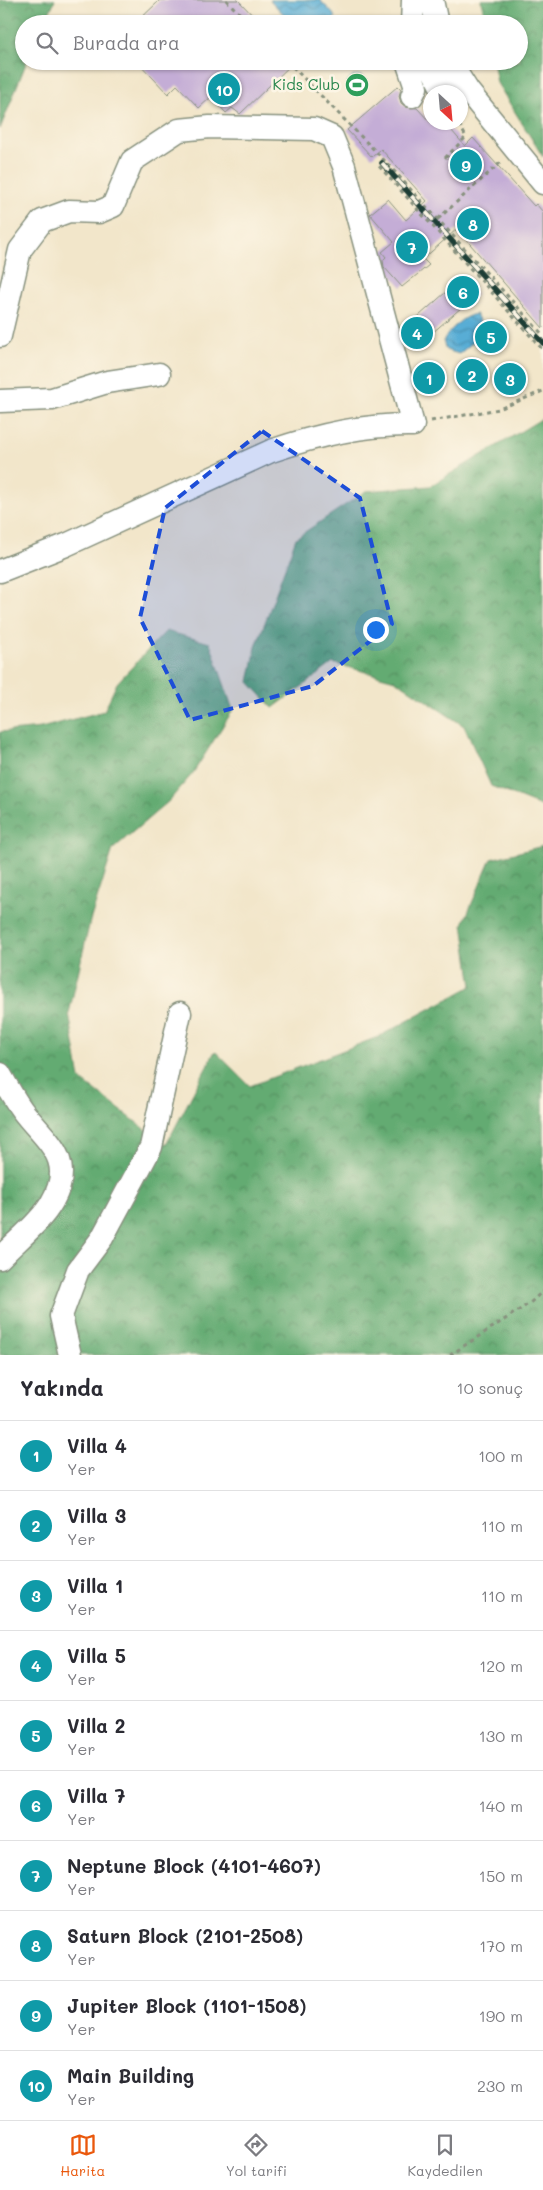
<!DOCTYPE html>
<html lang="tr">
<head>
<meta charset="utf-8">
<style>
	:root { --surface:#fff; --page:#f2f2f3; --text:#2b2b33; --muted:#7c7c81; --line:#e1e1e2; --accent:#ea580c }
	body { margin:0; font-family:Mali,sans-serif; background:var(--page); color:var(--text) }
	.compass { position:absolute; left:423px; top:85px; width:45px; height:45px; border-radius:50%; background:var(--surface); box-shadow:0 1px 4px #0004; rotate:154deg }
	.you { position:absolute; left:375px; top:629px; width:18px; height:18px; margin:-12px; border:4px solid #fff; border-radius:50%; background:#1a73e8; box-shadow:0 0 0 8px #1a73e833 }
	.badge { display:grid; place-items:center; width:32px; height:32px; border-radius:50%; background:var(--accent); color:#fff; font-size:16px; font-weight:700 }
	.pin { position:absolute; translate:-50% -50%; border:2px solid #fff; box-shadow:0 1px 5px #0006 }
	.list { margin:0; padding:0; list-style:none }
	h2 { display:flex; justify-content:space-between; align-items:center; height:65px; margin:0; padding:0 20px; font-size:21px }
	h2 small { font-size:16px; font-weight:400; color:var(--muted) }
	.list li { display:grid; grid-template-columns:32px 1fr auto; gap:15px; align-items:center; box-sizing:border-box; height:70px; padding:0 20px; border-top:1px solid var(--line) }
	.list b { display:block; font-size:19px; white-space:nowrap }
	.list p { margin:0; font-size:16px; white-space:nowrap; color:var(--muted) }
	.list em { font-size:16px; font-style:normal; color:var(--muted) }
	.icon { flex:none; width:28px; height:28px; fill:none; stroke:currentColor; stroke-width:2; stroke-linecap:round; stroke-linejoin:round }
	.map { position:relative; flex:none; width:543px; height:1355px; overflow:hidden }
	.search { position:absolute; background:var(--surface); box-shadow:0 1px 4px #0004; left:15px; right:15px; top:15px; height:55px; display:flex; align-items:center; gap:12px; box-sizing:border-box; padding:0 18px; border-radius:28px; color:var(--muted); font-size:19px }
	.sheet { height:765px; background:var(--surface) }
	nav { display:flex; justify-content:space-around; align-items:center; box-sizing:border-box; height:70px; border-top:1px solid var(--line); background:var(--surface); font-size:14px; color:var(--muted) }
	nav a { display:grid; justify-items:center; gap:2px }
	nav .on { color:var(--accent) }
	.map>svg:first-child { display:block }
	.forest { fill:url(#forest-crowns); stroke:#427453 }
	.water { fill:url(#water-waves); stroke:#3c7584 }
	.building { fill:#c4add6 }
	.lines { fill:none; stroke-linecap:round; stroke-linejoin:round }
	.minor-casing { stroke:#88927f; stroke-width:25 }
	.path { stroke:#88927f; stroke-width:3; stroke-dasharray:4 4; stroke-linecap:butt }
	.minor { stroke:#fff; stroke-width:22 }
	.rail-casing { stroke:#1f3d34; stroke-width:5.5 }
	.rail { stroke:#fcf5e5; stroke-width:4; stroke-dasharray:11; stroke-linecap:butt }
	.marked { fill:#1d4ed8; fill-opacity:0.2; stroke:#1d4ed8; stroke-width:4; stroke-dasharray:10 6; stroke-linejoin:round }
	.labels { text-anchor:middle; stroke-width:5; stroke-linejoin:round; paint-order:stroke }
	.leisure-label { font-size:15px; fill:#27864d; stroke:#fcf5e5; text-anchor:end }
</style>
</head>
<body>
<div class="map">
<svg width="543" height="1355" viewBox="0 0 543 1355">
	<defs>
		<pattern id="forest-crowns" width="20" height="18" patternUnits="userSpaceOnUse" patternTransform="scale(1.25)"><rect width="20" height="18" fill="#64ab72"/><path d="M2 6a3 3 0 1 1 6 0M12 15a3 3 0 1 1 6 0" fill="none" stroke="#528c5e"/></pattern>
		<pattern id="water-waves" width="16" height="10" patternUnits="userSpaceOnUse" patternTransform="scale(1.25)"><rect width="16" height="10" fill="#58add5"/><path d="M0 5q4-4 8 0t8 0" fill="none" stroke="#488eae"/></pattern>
	</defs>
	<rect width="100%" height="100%" fill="#fcf5e5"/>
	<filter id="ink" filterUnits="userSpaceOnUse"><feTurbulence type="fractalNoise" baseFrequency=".02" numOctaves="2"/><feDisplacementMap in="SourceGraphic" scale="10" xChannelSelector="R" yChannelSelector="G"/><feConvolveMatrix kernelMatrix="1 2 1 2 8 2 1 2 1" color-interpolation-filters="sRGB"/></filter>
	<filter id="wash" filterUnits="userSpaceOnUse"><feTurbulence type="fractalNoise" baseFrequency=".0096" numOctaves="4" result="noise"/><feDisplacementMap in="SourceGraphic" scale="20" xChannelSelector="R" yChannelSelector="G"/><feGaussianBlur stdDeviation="1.12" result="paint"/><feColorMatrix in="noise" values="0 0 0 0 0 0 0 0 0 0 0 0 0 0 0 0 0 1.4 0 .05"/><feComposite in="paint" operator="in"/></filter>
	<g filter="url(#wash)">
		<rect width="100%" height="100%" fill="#f2e6ca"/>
		<path class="forest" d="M0,0H55L44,24H24V61H27L0,129Z
			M481,0H543V157L497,83L493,61H519V24H486Z
			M543,418V807L491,786L464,726L395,680L333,663L273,708L249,682L256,647L296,538L366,491L430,486Z
			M166,631L210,643L233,710L193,773L169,801L113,849L90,921L69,1013L80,1079L166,1145L215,1051L250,1086L378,1037L472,986L463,924L491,859L543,846V1355H0V732L41,728L104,711L117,683Z"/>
		<path class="water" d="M270,0H320L336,17L329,24H293Z
			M347 85a10 10 0 1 1 20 0a10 10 0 1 1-20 0Z
			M476,314L480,322L477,329V339L459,354L446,350L443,341C451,329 462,316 476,314Z"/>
		<g id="blocks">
			<path class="building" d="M160,0H238L261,24H135Z
				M137,61H295L240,114L232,108L226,113L211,97L199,108L177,85L168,94Z
				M398,86L401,89L399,96L401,103L406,107L417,108L430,122H444L465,146L473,138L534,206L536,204L543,212V328L457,229L423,259L429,265L402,287L384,267L383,260L386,257L382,252L394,242L370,214L388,199L406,220L427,201L381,149L372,157L347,130Z
				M463,277L477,294L416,347L402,331Z
				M492,324L503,337L490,349L479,336Z
				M473,362L486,376L472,389L459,374Z
				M429,364L443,381L428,393L415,376Z
				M510,365L525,382L511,394L496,377Z"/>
		</g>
	</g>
	<g filter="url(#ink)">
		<use href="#blocks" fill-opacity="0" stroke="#88927f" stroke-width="1"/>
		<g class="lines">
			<g class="minor-casing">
				<path id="minor" d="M432,0L437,24
					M412,24L413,0
					M407,61L416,88L412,96
					M428,61L444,92
					M449,61L468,91L543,183
					M0,336L20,250L42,221L69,211L99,212L113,206L132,161L179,130L210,127L314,129L332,137L344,166L413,425C365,424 317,435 271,451L66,545L0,571
					M0,401L52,399L107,382L159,374
					M0,1074C7,1086 14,1099 22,1110C45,1141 77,1158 52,1202C42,1221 15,1242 0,1258
					M70,1355L61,1316L78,1270L102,1238L151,1147L180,1013"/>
			</g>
			<path class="path" d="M226,0L250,24
				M275,24L277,17
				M287,61L384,160L543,335
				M445,158L466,137L458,122
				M384,160L379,166L543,350
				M438,219L501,162L500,161
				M431,421L499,409L543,391
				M450,1355L530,1303L543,1291"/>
			<use href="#minor" class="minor"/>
			<g class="rail-casing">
				<path id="rail" d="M382,163L543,343"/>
			</g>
			<use href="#rail" class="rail"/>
		</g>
	</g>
	<path class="marked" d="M262,431L360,498L392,624L313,686L190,720L140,618L165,508Z"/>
	<defs>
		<g id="stadium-disc" transform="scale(1.25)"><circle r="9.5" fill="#2e9e5b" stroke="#fcf5e5"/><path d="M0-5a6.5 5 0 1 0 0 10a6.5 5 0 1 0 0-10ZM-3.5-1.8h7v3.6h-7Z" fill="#fff"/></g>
	</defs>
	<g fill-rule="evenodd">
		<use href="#stadium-disc" x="357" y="85"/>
	</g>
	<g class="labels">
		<g class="leisure-label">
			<text x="340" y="90">Kids Club</text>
		</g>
	</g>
</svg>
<svg class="compass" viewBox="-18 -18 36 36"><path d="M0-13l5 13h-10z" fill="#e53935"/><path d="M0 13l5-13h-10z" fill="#7c7c81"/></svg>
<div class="you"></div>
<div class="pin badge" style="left:429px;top:378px;background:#0f9aa8">1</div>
<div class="pin badge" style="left:472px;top:375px;background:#0f9aa8">2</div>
<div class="pin badge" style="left:510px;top:379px;background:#0f9aa8">3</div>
<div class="pin badge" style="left:417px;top:333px;background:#0f9aa8">4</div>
<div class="pin badge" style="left:491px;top:337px;background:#0f9aa8">5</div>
<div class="pin badge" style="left:463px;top:292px;background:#0f9aa8">6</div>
<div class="pin badge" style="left:412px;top:247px;background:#0f9aa8">7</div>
<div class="pin badge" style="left:473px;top:224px;background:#0f9aa8">8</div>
<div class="pin badge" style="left:466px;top:165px;background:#0f9aa8">9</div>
<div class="pin badge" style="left:224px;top:89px;background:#0f9aa8">10</div>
<div class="search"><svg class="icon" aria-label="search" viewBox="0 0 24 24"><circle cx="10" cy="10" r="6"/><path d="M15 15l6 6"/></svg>Burada ara</div>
</div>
<section class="sheet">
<h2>Yakında<small>10 sonuç</small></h2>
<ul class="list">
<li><span class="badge" style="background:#0f9aa8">1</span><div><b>Villa 4</b><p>Yer</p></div><em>100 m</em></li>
<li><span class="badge" style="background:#0f9aa8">2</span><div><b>Villa 3</b><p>Yer</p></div><em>110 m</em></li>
<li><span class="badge" style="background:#0f9aa8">3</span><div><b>Villa 1</b><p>Yer</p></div><em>110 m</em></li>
<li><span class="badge" style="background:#0f9aa8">4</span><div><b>Villa 5</b><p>Yer</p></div><em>120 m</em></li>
<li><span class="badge" style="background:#0f9aa8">5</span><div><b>Villa 2</b><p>Yer</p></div><em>130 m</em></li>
<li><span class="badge" style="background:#0f9aa8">6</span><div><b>Villa 7</b><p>Yer</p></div><em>140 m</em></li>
<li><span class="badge" style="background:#0f9aa8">7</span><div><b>Neptune Block (4101-4607)</b><p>Yer</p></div><em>150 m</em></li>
<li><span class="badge" style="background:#0f9aa8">8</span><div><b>Saturn Block (2101-2508)</b><p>Yer</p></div><em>170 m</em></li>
<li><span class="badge" style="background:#0f9aa8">9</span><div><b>Jupiter Block (1101-1508)</b><p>Yer</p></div><em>190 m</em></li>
<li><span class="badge" style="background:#0f9aa8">10</span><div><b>Main Building</b><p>Yer</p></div><em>230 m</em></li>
</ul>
</section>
<nav>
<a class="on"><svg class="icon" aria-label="map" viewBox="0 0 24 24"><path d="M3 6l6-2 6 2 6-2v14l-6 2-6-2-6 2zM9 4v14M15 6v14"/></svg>Harita</a>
<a><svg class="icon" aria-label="directions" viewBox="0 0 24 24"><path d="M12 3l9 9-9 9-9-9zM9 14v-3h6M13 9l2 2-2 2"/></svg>Yol tarifi</a>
<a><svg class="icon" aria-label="saved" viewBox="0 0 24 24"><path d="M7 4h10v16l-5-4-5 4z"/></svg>Kaydedilen</a>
</nav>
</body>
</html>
